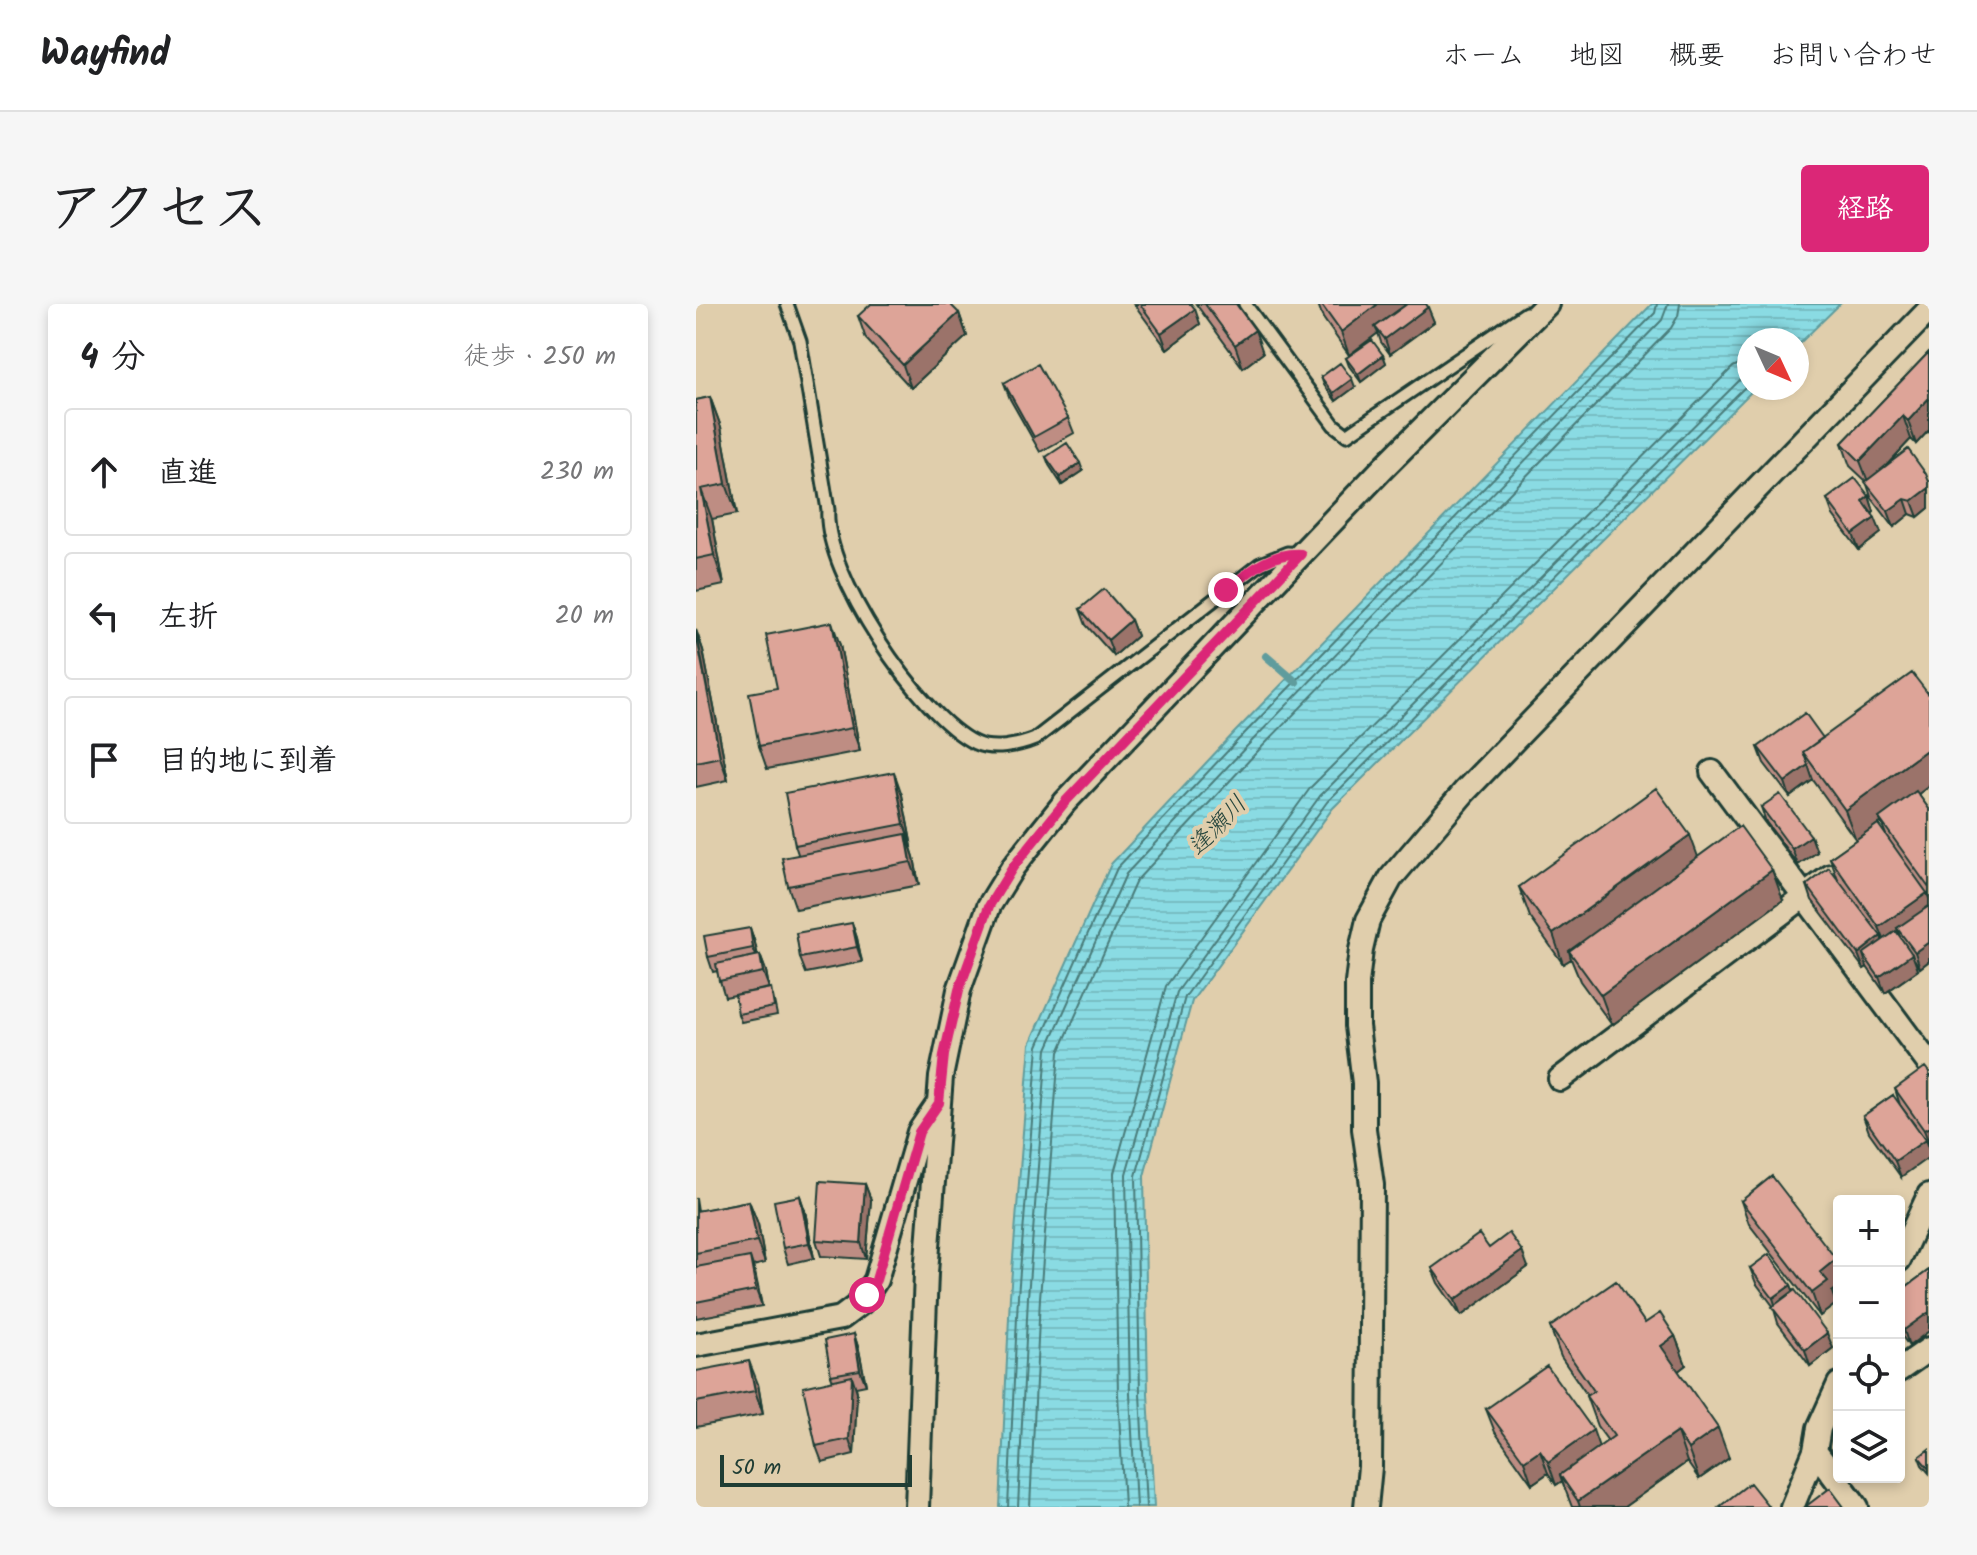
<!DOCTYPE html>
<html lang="ja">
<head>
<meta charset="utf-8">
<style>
	:root { --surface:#fff; --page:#f6f6f6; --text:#202124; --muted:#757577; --line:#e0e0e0; --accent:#db2777 }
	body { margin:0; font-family:Kalam,"Klee One",sans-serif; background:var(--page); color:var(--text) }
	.controls { position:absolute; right:24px; bottom:24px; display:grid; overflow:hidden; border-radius:8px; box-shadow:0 4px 12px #0003 }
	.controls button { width:72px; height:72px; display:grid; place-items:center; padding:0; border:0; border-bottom:2px solid var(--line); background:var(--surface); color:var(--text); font:40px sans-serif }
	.compass { position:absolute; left:1041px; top:24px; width:72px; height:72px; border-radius:50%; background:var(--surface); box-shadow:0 4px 12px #0003; rotate:134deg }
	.scale { position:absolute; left:24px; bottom:20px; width:192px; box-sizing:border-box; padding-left:8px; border:4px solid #1f3d34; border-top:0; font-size:22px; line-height:28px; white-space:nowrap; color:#1f3d34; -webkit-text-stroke:6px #e0ceac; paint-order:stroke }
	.stop { position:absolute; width:24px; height:24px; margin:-18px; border:6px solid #db2777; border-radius:50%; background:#fff }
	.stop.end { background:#db2777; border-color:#fff; box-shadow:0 2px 8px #0008 }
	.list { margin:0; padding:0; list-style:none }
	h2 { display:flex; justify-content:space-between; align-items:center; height:104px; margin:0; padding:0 32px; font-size:34px }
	h2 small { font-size:26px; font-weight:400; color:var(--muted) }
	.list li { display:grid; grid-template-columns:52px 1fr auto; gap:24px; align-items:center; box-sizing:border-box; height:128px; margin:0 16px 16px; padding:0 16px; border:2px solid var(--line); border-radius:8px }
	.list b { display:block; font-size:30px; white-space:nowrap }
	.list em { font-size:26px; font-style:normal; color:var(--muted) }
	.icon { flex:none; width:44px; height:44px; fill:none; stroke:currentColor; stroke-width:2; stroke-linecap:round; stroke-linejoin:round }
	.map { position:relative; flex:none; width:1233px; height:1203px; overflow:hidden; border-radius:8px }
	header { display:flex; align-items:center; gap:48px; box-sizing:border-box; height:112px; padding:0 40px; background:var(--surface); border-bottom:2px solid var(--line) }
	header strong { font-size:38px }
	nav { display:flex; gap:44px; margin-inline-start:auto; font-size:28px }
	.intro { display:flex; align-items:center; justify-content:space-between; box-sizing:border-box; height:192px; padding:0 48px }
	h1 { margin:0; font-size:56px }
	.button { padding:20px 36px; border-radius:8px; background:var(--accent); color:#fff; font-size:28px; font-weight:700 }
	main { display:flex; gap:48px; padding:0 48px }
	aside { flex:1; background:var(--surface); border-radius:8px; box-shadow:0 4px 12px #0003 }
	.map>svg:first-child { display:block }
	.water { fill:url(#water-rules); stroke:#5f9c9d; stroke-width:2 }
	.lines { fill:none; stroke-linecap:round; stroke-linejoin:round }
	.shore { stroke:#4a7c7a; stroke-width:2 }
	.stream { stroke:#5f9c9d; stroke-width:8 }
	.service-casing { stroke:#1f3d34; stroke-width:17 }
	.minor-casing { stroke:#1f3d34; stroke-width:28 }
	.service { stroke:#e0ceac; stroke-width:11 }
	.minor { stroke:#e0ceac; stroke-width:22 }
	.wall { fill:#be8d83; stroke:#1f3d34; stroke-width:2; fill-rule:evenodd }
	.shaded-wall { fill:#9b736a; stroke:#1f3d34; stroke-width:2 }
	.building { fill:#dda498; stroke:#1f3d34; stroke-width:2 }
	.route { stroke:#db2777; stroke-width:10 }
	.labels { text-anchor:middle; stroke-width:8; stroke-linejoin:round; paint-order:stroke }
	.water-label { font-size:24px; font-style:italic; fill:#24453d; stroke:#e0ceac }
</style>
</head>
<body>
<header>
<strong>Wayfind</strong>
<nav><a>ホーム</a><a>地図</a><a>概要</a><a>お問い合わせ</a></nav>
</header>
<div class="intro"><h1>アクセス</h1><a class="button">経路</a></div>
<main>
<aside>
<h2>4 分<small>徒歩 · 250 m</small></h2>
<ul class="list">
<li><svg class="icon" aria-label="ahead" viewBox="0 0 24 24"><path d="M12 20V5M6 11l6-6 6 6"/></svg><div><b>直進</b></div><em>230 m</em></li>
<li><svg class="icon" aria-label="left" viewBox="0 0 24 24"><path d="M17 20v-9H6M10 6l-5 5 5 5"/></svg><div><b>左折</b></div><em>20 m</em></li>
<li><svg class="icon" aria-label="arrive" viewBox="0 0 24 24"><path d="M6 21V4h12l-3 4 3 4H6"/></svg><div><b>目的地に到着</b></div></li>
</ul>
</aside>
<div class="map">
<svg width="1233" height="1203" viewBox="0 0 1233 1203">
	<defs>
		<pattern id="water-rules" width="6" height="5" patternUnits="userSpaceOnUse" patternTransform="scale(2)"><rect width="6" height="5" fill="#8adbe3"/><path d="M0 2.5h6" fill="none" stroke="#77bdc3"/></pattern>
	</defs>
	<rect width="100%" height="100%" fill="#e0ceac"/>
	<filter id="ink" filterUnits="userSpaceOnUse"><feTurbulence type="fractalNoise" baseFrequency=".0125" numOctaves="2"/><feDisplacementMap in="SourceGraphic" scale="16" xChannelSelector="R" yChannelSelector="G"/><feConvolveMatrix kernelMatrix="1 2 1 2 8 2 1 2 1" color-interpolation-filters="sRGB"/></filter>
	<g filter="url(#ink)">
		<path class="water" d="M956,0H1144L1101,42V36H1053V84H1059L637,504L496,697L448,872L452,1089L458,1203H304L314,992L334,740L415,560L539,428Z"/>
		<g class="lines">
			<path class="shore" d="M312,1203L322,992L342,742L421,564L544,434L959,9L961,0
				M322,1203L332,993L351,745L430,570L552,441L966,16L972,0
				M334,1203L344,994L363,748L440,577L560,449L975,24L982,12L984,0
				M428,1203L422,1090L418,869L470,682L615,483L1037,63L1053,55
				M440,1203L434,1090L430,870L481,688L624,492L1053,67
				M450,1203L444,1090L440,872L489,693L631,498L1053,79"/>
			<path class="stream" d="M570,352L600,378"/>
			<g class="service-casing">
				<path id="service" d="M91,0L104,37L132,206C127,268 223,412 279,439C296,447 322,442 339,435L564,260L591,249L605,250
					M549,0L638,121L651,131L830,9"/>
			</g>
			<g class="minor-casing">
				<path id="minor" d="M1016,468L1233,760
					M864,775L1135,572
					M1203,956L1233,891
					M0,1041L145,1014L165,999L180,976L223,828L242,800
					M1203,1066L1233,1045
					M1119,1147L1161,1203
					M221,1203L230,969L245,773L263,686L293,602L317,563L369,498L688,163L851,0
					M670,1203L674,1163L676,881L668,825V779L661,722V679L665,646L672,616L695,574L769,487L1233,6
					M1096,1203L1119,1147L1123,1124L1143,1080"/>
			</g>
			<use href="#service" class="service"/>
			<use href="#minor" class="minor"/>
		</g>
		<path class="wall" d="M438,0H495L504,20L471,45Z
			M500,0H540L567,49L547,64Z
			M622,0H730L738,18L694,50L685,38L682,29L653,51L627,14Z
			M263,9L271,32L215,84L170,35L162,12Z
			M1233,48V129L1232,127L1220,140L1215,135L1189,163L1233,177V204L1222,213L1214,210L1198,223L1175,193L1170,177L1154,162L1146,139Z
			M687,51L690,59L665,78L653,62L650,54Z
			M625,73L659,83L640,97L628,81Z
			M308,79L372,114L378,129L344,148L314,95Z
			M14,93L25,123L41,210L16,215L28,281L0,287V96Z
			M350,153L387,167L366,181L353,161Z
			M1173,192L1178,208L1176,210L1185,229L1163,246L1137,211L1131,195Z
			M384,305L435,316L441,332L418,352L390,321Z
			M0,326L7,346L32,476L0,483Z
			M144,341L164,447L71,465L63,442L81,384Z
			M1233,391V482L1222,490L1233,505V657L1224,664L1218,655L1222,666L1189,689L1171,663L1168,665L1116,596L1111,581L1142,576L1134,554L1160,536L1117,476L1094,493L1068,459L1062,443L1127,434ZM1185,518L1190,531L1162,534Z
			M206,491L216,543H215L218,553L223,581L100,605L92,582L102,550L99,541Z
			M1065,503L1115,532L1121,548L1102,561L1070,518Z
			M1002,553L1087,596L916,721L884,677L875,655L867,660L834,613L823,583Z
			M156,619L161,634L166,658L110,669L104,654Z
			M54,624L59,639L62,652L64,651L70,667L73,684L29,693L21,667L17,668L12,653Z
			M77,692L81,711L45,718L42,710Z
			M1233,768V840L1204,801L1199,785Z
			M1197,791L1205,873L1173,828L1167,812Z
			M169,880L175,896L170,955L125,952L120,936Z
			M104,892L109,907L118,954L92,960L87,944Z
			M0,894L2,907L53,897L62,920L69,959L57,962L66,1002L0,1014Z
			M1045,897L1143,962V983L1136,988L1140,1000L1124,1012L1053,920Z
			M793,944L832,963L765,1012L742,979L736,964Z
			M1054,964L1095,981L1097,987L1137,1044L1114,1062L1082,1019L1077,1002L1060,979Z
			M1233,966V1027L1213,1042L1203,1028V988Z
			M949,1019L979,1032L990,1061L982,1067L1033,1154L1003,1175L991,1158L928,1203H876L866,1177L860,1181L852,1169L836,1180L799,1128L790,1105L903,1143L912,1137L901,1122L890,1092L891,1091L865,1053L854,1023Z
			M158,1030L163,1046L170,1081L160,1083L161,1088L158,1150L126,1158L120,1142L137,1077L135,1071Z
			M0,1067L62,1080L67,1110L0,1123Z
			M1233,1145V1169L1226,1161L1223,1153Z"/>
		<path class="shaded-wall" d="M682,0H711L679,23L682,29L653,51L645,28Z
			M732,3L738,18L694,50L689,35Z
			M499,5L504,20L471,45L465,29Z
			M263,9L271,32L215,84L207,61Z
			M559,26L567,49L547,64L539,41Z
			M687,51L690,59L665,78L662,70Z
			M656,75L659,83L640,97L637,89Z
			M14,93L25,123L41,210L30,180Z
			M1233,94V126L1220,140L1212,117Z
			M1207,112L1215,135L1173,180L1164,157Z
			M384,159L387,167L366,181L364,173Z
			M1233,184V204L1222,213L1216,197Z
			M5,185L16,215L28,281L18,251Z
			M1173,192L1178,208L1172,213L1167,197Z
			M1209,195L1214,210L1198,223L1192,207Z
			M1179,214L1185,229L1163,246L1157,230Z
			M435,316L441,332L418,352L412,336Z
			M136,318L144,341L164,447L156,424Z
			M0,326L7,346L32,476L24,453Z
			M1233,444V482L1186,517L1183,514L1185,518L1160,536L1149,506Z
			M1112,461L1117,476L1094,493L1089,478Z
			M198,468L206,491L216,543L208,520Z
			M210,530L218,553L223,581L215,558Z
			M994,531L1005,561L873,647L875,655L867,660L857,630Z
			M1115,532L1121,548L1102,561L1096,545Z
			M1076,566L1087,596L916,721L905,691Z
			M1231,589L1233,595V616L1201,624L1205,636L1192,645L1183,623Z
			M156,619L161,634L166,658L161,643Z
			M54,624L59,639L63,659L57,644Z
			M1185,632L1190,648L1167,650L1171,663L1168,665L1162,650Z
			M1233,638V657L1224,664L1219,648Z
			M1216,650L1222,666L1189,689L1183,673Z
			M64,651L70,667L73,684L67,668Z
			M1233,823V839L1228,826Z
			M1229,836L1233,846V853L1205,873L1199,857Z
			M169,880L175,896L170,955L165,939Z
			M104,892L109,907L118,954L113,939Z
			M53,897L62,920L69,959L61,937Z
			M826,947L832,963L765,1012L759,996Z
			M54,953L59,968L66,1002L60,986Z
			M1140,955L1143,962V983L1136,988L1140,1000L1124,1012L1116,989L1124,968Z
			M1095,981L1101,996L1082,1010L1077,994Z
			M1233,1008V1027L1213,1042L1208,1026Z
			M1131,1029L1137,1044L1114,1062L1109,1046Z
			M158,1030L163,1046L170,1081L164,1066Z
			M979,1032L990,1061L976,1072L965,1042Z
			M53,1057L62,1080L67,1110L59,1087Z
			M156,1072L161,1088L158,1150L153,1135Z
			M1022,1124L1033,1154L1003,1175L992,1145Z
			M897,1126L905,1149L864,1171L866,1177L860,1181L852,1158Z
			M981,1128L991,1158L928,1203H884L882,1197Z
			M844,1146L852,1169L836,1180L828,1157Z"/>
		<path class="building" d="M175,0H254L263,9L207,61L162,12Z
			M444,0H495L499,5L465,29Z
			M509,0H540L559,26L539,41Z
			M625,0H682L645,28Z
			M711,0H730L732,3L689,35L679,23Z
			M676,36L687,51L662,70L650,54Z
			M1233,48V94L1212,117L1207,112L1164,157L1146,139Z
			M644,59L656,75L637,89L625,73Z
			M342,60L372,114L338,133L308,79Z
			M14,93L30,180L5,185L18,251L0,255V96Z
			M371,139L384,159L364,173L350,153Z
			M1212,145L1230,170L1233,178V184L1216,197L1209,195L1192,207L1169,178Z
			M1159,174L1173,192L1167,197L1179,214L1157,230L1131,195Z
			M408,285L435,316L412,336L384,305Z
			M136,318L156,424L63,442L53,389L81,384L70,331Z
			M0,329L24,453L0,458Z
			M1216,369L1233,391V444L1149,506L1107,448Z
			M1109,409L1127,434L1107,448L1112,461L1089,478L1062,443Z
			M198,468L208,520L99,541L89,489Z
			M960,484L994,531L857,630L823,583Z
			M1220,487L1233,505V584L1183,514Z
			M1084,490L1115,532L1096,545L1065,503Z
			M1182,520L1231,589L1183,623L1134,554Z
			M1044,522L1076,566L905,691L873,647Z
			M210,530L215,558L92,582L86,554Z
			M1133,564L1185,632L1162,650L1111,581Z
			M1233,602V638L1219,648L1201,624Z
			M156,619L161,643L104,654L100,629Z
			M54,624L57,644L12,653L8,632Z
			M1200,627L1216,650L1183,673L1167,650Z
			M64,651L67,668L23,677L20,660Z
			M75,684L78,703L42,710L39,691Z
			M1229,763L1233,768V823L1228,826L1199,785Z
			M1197,791L1229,836L1199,857L1167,812Z
			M1076,872L1140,955L1124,968L1132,977L1116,989L1045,897Z
			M124,877L169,880L165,939L120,936Z
			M104,892L113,939L87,944L78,897Z
			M53,897L61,937L0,949V907Z
			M813,929L826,947L759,996L736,964L783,930L793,944Z
			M1073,950L1095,981L1077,994L1054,964Z
			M54,953L60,986L0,998V963Z
			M1233,966V1008L1208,1026L1203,1020V988Z
			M920,977L949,1019L964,1009L979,1032L965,1042L1022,1124L992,1145L981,1128L882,1197L864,1171L918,1132L890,1092L898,1087L854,1023Z
			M1099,986L1131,1029L1109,1046L1076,1003Z
			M158,1030L164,1066L135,1071L129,1036Z
			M53,1057L59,1087L0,1098V1067Z
			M851,1062L897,1126L852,1158L844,1146L828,1157L790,1105Z
			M156,1072L153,1135L120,1142L107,1083Z
			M1233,1145V1165L1223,1153Z
			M1054,1179L1073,1203H1023Z
			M1134,1184L1148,1203H1109Z"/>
	</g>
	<g class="lines" filter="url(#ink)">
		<path class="route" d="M171,991L180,976L223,828L243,799L248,751L263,686L293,602L317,563L369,498L605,250C574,248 553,268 530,286"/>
	</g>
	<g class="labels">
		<g class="water-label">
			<text transform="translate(521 521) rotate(-46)" y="8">逢瀬川</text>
		</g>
	</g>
</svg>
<div class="controls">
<button>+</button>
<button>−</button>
<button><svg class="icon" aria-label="locate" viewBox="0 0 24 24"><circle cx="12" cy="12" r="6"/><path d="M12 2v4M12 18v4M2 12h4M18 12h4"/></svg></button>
<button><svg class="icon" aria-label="layers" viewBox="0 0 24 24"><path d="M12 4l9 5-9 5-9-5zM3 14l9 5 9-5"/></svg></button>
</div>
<svg class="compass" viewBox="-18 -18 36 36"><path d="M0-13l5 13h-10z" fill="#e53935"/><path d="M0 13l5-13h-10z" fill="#757577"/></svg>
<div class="scale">50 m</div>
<div class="stop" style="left:171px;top:991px"></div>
<div class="stop end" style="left:530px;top:286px"></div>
</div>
</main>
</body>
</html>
